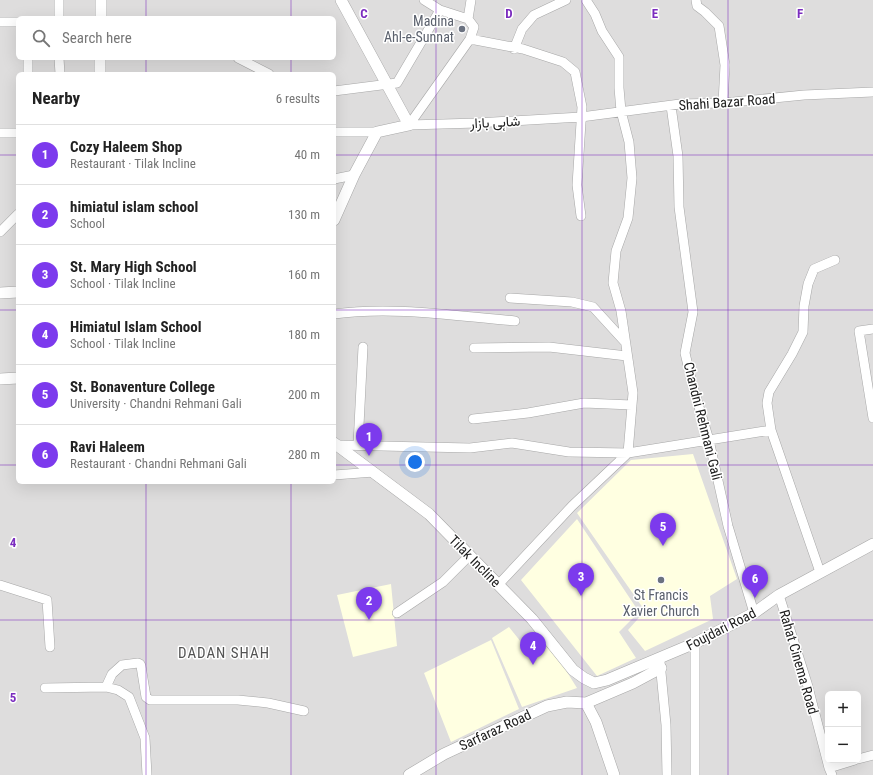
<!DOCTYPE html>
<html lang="en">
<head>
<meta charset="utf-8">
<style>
	:root { --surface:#fff; --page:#f6f6f6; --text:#222; --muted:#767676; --line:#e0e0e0; --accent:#7c3aed }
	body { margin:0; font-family:"Roboto Condensed",Vazirmatn,sans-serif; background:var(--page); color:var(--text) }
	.controls { position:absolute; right:12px; bottom:12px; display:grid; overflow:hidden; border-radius:6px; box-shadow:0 4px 16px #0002 }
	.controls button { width:36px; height:36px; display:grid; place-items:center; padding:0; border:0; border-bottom:1px solid var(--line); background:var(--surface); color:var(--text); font:20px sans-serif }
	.you { position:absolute; left:415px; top:462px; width:14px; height:14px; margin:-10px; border:3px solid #fff; border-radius:50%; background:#1a73e8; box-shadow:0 0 0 6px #1a73e833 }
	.badge { display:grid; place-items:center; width:26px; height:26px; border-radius:50%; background:var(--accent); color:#fff; font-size:13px; font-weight:700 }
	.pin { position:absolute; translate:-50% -33px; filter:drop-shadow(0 1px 2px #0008) }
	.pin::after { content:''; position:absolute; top:21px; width:14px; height:12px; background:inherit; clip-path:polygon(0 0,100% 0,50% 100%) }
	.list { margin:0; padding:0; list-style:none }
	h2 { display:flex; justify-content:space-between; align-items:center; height:52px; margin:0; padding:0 16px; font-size:17px }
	h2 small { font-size:13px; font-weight:400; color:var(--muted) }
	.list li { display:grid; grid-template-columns:26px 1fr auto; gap:12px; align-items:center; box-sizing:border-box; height:60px; padding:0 16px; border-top:1px solid var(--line) }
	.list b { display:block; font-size:15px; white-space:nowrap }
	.list p { margin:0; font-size:13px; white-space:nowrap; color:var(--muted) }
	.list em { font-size:13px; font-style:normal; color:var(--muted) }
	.icon { flex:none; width:22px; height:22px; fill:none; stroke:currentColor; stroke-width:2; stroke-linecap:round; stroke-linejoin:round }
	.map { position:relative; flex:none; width:873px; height:775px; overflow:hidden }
	.search { position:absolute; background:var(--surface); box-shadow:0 4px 16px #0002; left:16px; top:16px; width:320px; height:44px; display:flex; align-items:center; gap:10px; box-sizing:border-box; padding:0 14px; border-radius:6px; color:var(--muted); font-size:15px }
	.panel { position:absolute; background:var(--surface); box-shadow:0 4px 16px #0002; left:16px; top:72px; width:320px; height:412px; border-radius:6px }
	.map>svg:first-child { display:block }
	.residential { fill:#dedddd; fill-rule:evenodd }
	.education { fill:#ffffe1 }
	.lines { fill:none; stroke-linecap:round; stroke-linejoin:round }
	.minor-casing { stroke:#a7a7a7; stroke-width:10 }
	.tertiary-casing { stroke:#a7a7a7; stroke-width:12 }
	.minor { stroke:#fff; stroke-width:9 }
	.tertiary { stroke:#fff; stroke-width:11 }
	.grid { fill:none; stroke:#7b2cbf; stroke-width:1; stroke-opacity:0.55 }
	.worship-dot { fill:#6b7280; stroke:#fff; stroke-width:1.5 }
	.labels { text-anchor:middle; stroke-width:3; stroke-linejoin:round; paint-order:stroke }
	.worship-label { font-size:14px; fill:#5b616d; stroke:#fff; text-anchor:end }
	.street-label { font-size:14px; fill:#202020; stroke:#fff }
	.neighbourhood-label { font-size:15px; letter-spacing:1px; fill:#535353; stroke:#fff }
	.grid-label { font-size:13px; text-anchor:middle; font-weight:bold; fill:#7b2cbf; stroke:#fff; stroke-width:3; stroke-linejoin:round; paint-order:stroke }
</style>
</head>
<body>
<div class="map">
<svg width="873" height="775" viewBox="0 0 873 775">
	<rect width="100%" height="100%" fill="#f0ede6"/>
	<path class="residential" d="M0,0H873V775H0ZM18,18H334V58H18ZM18,74H334V482H18ZM828,694H858V760H828Z"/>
	<path class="education" d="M693,454L737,579L710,596L713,619L645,651L628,630L645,611L577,513L631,460Z
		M577,519L639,612L619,632L636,658L597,676L521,580Z
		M391,584L397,646L353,657L337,595Z
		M509,627L521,642L542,632L577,688L522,707L492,638Z
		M491,640L519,709L451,742L424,673Z"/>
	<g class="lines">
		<g class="minor-casing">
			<path id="minor" d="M59,0V18
				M696,0L697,6L705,12L719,26L725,65L723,103
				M440,10L468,19
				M0,22H18
				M470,39L523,49L563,62L575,72L582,107L577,185L581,216
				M514,49L522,29L534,15L566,0
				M28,58V74
				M59,58L60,74
				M238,58L269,74
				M334,91L397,83L440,10L424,0
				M671,106L678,156L679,207L693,312L685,353L693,387L709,440L728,526L754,613
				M409,125L477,123L581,117L680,104L723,103L804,95L873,92
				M409,125L470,39L474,27L468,19L471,0
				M334,132H377
				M0,133H18
				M334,179L354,175
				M0,232L18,214
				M510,298L572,302L593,307L625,342
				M334,314C394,306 455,316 515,321
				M873,329L859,331L873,418
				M474,348L549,347L627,356
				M473,419L528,413L584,403L632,405
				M771,430L820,572
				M337,445L470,448L512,443L569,452L628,453L771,430L767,403L769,392L792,354L803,332L804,306L808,284L814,269L835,260
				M358,445L363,347
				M334,475L374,472
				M499,584L572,506L628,453L633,393L621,311L613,283L616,251L628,218L632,178L629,142L621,111L619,88V57L602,31L595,14L586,0
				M0,585L47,600L50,647
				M779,595L807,683L829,768L832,775
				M397,613L443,582L470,555
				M695,643V775
				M660,662L666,725L667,775
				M106,687L112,674L122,665L138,663L140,664L141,666L146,697L150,700H238L268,703L304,711
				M45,688L106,687L118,690L129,697L145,738L147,775
				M858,759L873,755
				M829,768L855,760"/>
		</g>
		<g class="tertiary-casing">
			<path id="tertiary" d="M101,18V0
				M100,74V58
				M334,220L354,175L377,132L409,125L341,0
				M0,293L18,292
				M0,379L18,378
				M334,443L429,514L532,619L573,670L584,678L594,683L607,680L695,643L754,613L779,595L873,544
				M586,703L596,722L614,775
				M409,775L444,754L547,706L567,702L586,703L633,683L661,668"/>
		</g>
		<use href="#minor" class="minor"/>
		<use href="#tertiary" class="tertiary"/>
	</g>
	<path class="grid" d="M146,0V18M291,0V18M436,0V775M582,0V775M728,0V775M146,58V74M291,58V74M0,155H18M334,155H873M0,310H18M334,310H873M0,465H18M334,465H873M146,482V775M291,482V775M0,620H873"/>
	<g class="worship-dot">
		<circle cx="462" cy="29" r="4"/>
		<circle cx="661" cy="580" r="4"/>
	</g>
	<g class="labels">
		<g class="worship-label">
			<text x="454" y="26">Madina<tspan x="454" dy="16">Ahl-e-Sunnat</tspan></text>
			<text x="661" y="600" text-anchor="middle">St Francis<tspan x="661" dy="16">Xavier Church</tspan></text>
		</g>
		<g class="street-label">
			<text transform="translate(727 102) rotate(-4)" y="5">Shahi Bazar Road</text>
			<text transform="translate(495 122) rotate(-3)" y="5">شاہی بازار</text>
			<text transform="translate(703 421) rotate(76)" y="5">Chandni Rehmani Gali</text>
			<text transform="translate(475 561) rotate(45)" y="5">Tilak Incline</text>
			<text transform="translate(721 629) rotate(-27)" y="5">Foujdari Road</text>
			<text transform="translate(799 662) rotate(74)" y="5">Rahat Cinema Road</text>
			<text transform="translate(495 730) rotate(-25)" y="5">Sarfaraz Road</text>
		</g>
		<g class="neighbourhood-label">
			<text x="224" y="658">DADAN SHAH</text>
		</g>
	</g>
	<g class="grid-label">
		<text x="364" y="18">C</text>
		<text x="509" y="18">D</text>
		<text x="655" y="18">E</text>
		<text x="800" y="18">F</text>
		<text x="13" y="547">4</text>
		<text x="13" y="702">5</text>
	</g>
</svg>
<div class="controls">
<button>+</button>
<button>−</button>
</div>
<div class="you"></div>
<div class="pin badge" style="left:369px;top:456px">1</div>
<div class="pin badge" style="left:369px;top:620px">2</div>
<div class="pin badge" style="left:581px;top:596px">3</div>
<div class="pin badge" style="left:533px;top:665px">4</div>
<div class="pin badge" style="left:663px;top:546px">5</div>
<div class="pin badge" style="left:755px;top:598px">6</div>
<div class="search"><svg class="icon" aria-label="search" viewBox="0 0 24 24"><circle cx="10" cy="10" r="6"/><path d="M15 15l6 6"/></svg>Search here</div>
<section class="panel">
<h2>Nearby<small>6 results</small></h2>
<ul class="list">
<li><span class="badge">1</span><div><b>Cozy Haleem Shop</b><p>Restaurant · Tilak Incline</p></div><em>40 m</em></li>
<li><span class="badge">2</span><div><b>himiatul islam school</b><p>School</p></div><em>130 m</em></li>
<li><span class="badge">3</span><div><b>St. Mary High School</b><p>School · Tilak Incline</p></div><em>160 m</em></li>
<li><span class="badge">4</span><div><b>Himiatul Islam School</b><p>School · Tilak Incline</p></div><em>180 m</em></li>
<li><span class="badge">5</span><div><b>St. Bonaventure College</b><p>University · Chandni Rehmani Gali</p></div><em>200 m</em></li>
<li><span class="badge">6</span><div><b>Ravi Haleem</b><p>Restaurant · Chandni Rehmani Gali</p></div><em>280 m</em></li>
</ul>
</section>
</div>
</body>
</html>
